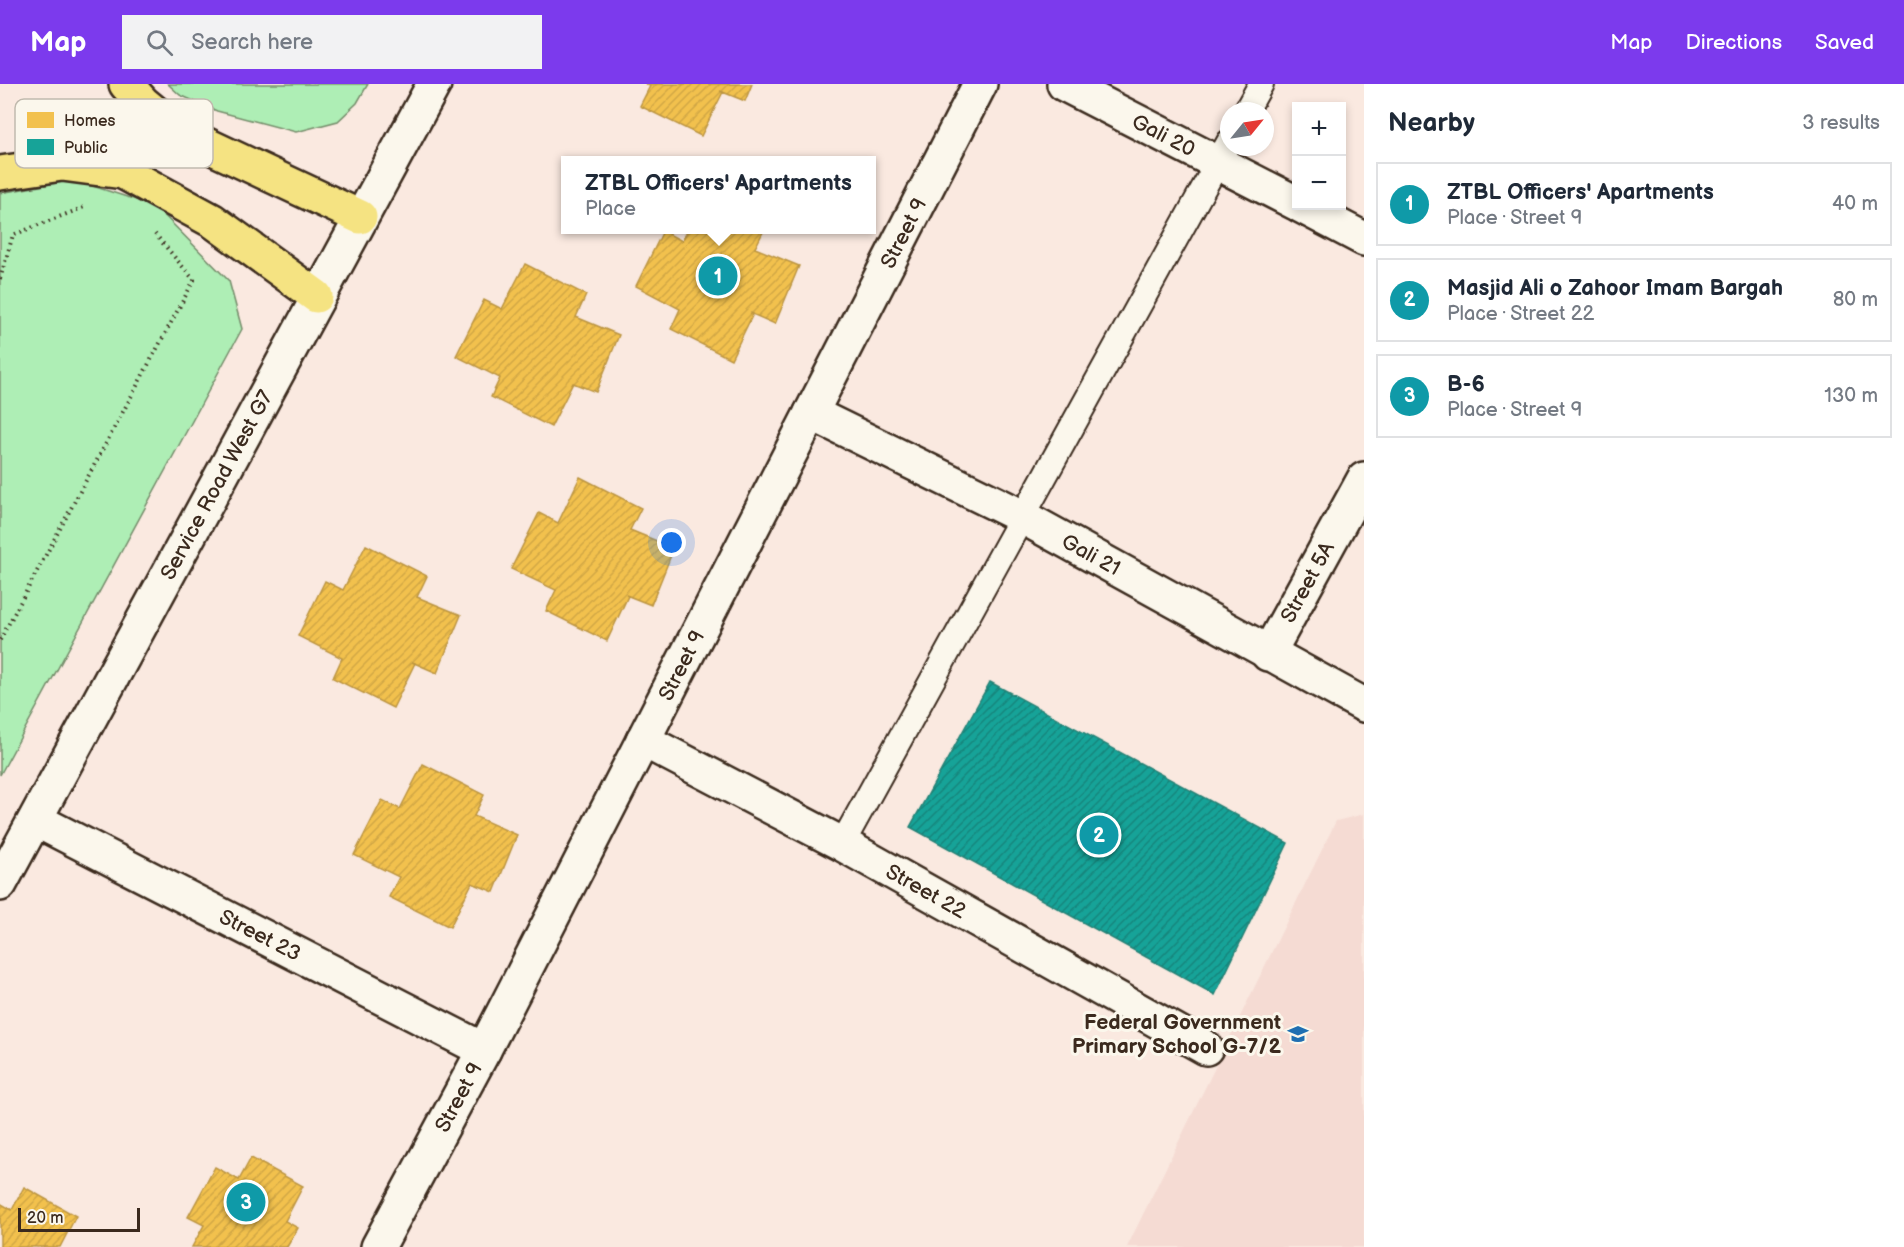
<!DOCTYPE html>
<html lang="en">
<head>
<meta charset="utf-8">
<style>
	:root { --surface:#fff; --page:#f2f2f3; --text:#1f2937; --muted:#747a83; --line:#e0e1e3; --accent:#7c3aed }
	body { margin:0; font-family:"Balsamiq Sans",sans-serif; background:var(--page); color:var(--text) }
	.controls { position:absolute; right:18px; top:18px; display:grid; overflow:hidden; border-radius:0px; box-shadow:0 3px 9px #0003 }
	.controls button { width:54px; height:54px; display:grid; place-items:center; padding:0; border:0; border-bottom:2px solid var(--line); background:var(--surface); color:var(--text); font:30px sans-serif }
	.compass { position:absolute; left:1220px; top:18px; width:54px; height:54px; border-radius:50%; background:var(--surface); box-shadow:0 3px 9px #0003; rotate:60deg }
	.scale { position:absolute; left:18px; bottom:15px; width:122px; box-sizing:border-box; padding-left:6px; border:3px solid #3b2a1e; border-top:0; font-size:16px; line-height:21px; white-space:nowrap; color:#3b2a1e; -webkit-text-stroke:4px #fbf7ec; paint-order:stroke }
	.you { position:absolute; left:672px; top:459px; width:21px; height:21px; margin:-15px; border:4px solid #fff; border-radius:50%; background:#1a73e8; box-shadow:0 0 0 9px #1a73e833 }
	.badge { display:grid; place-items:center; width:39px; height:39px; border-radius:50%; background:var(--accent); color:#fff; font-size:20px; font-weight:700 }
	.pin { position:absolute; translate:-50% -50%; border:3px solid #fff; box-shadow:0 2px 6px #0006 }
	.popup { position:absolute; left:561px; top:72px; width:315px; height:78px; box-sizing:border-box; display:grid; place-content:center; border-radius:0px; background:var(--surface); filter:drop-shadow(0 2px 4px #0005); font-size:20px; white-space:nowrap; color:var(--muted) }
	.popup b { font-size:22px; color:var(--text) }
	.popup::after { content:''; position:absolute; left:50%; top:100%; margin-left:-12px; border:12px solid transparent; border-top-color:var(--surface) }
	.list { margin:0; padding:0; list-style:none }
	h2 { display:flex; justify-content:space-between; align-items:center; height:78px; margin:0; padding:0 24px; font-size:26px }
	h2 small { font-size:20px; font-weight:400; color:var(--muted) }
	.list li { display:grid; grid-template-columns:39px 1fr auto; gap:18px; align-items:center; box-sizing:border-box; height:84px; margin:0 12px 12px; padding:0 12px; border:2px solid var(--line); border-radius:0px }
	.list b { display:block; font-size:22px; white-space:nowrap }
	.list p { margin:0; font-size:20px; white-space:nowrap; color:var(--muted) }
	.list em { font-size:20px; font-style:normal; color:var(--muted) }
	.icon { flex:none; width:33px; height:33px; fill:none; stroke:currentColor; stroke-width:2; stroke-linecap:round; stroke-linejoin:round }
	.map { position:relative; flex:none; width:1364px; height:1163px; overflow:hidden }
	header { display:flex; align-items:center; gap:36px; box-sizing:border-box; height:84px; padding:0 30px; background:var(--accent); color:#fff }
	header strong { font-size:28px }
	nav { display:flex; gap:33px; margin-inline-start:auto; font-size:21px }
	.search { width:420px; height:54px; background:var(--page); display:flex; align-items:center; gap:15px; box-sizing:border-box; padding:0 21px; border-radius:0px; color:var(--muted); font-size:22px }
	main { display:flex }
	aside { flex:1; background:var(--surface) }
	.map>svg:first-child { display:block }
	.built { fill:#f5dbd3 }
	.green { fill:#aeeeb5; stroke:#748c6a; stroke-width:1.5 }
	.homes { fill:url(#homes-hatch); stroke:#bb9440; stroke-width:1.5 }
	.public { fill:url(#public-hatch); stroke:#227f73; stroke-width:1.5 }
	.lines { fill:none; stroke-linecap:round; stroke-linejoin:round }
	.service-casing { stroke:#3b2a1e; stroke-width:28 }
	.minor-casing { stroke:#3b2a1e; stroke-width:38 }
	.tertiary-casing { stroke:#3b2a1e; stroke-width:38 }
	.primary-casing { stroke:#3b2a1e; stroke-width:38 }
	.path { stroke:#3b2a1e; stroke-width:4; stroke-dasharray:1.5 4.5; stroke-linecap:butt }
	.service { stroke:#fbf7ec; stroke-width:24 }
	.minor { stroke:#fbf7ec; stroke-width:33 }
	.tertiary { stroke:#fbf7ec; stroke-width:33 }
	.primary { stroke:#f5e382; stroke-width:33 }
	.labels { text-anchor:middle; stroke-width:6; stroke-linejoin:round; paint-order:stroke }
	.street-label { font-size:21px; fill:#3b2a1e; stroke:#fbf7ec }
	.poi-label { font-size:21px; font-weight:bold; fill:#3b2a1e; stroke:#fbf7ec; text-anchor:end }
	.key { fill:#fbf7ec; stroke:#c1baae; stroke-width:1.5 }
	.key-label { font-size:16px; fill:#3b2a1e }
</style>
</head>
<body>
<header>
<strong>Map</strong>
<div class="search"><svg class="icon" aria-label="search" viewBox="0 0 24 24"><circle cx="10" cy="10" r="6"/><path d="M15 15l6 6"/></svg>Search here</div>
<nav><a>Map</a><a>Directions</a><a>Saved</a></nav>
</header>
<main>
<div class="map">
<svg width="1364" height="1163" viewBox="0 0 1364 1163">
	<defs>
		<pattern id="homes-hatch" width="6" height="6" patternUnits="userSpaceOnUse" patternTransform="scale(1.5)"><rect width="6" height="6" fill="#f2c14e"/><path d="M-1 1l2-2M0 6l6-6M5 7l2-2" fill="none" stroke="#d0a644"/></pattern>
		<pattern id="public-hatch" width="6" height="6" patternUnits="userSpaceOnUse" patternTransform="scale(1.5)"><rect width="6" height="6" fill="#17a398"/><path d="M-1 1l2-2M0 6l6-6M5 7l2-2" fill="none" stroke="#16857b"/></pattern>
	</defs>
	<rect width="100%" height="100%" fill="#fae9e0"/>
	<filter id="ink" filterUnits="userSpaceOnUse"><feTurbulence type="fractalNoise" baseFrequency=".0167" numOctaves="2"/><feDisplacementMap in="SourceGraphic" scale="12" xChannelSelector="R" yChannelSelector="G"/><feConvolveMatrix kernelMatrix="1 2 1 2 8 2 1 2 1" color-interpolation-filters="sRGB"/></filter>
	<g filter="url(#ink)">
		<path class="built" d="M1364,730V1163H1127L1336,737Z"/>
		<path class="green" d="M168,0H368L357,19L338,37L296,48L217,27L180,11Z
			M74,96L155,122L229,197L242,245L0,691V109Z"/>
		<path class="homes" d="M645,0H752L745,17L720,7L723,8L701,52L640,22L650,2Z
			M688,146H764L755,164L799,182L775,240L750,229L753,230L731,275L671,245L680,225L636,202L663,147L682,157Z
			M525,180L586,211L576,233L619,251L596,308L573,299L551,343L491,313L500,294L456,272L484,216L502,225Z
			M580,393L641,424L630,446L674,464L651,521L626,511L628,512L607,557L546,527L556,506L511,485L539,429L558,439Z
			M366,461L427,492L417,513L461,531L437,589L412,578L415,579L393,624L333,594L342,574L298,552L325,497L343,506Z
			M423,680L484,711L474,732L517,751L494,808L472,799L450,843L389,813L399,793L354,771L382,716L400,725Z
			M251,1074L303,1102L285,1137L298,1144L287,1163H192L204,1141L188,1133L215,1083L239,1096Z
			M24,1103L76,1132L60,1163H0V1119L12,1126Z"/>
		<path class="public" d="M990,598L1288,759L1215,911L910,743Z"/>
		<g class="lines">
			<g class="service-casing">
				<path id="service" d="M1246,27L1261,0
					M842,760L1229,58"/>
			</g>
			<g class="minor-casing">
				<g id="minor">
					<path id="s1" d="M1064,0L1296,119"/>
					<path d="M1301,122L1364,155"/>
					<path id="s2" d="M811,329L1021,432L1364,621"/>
					<path id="s3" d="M1268,570L1364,395"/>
					<path id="s4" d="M643,656L842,760L1206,964"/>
					<path id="s5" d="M36,736L484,966"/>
					<path id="s6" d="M378,1163L484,966L980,0"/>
				</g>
			</g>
			<g class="tertiary-casing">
				<g id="tertiary">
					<path id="s7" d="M0,800L434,0"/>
				</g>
			</g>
			<g class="primary-casing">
				<path id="primary" d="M126,0L143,19L177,47L360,133
					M0,89L62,80L123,88L213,137L316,212"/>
			</g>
			<path class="path" d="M0,195L13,151L87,122
				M0,556L194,196L155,150"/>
			<use href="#service" class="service"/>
			<use href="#minor" class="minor"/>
			<use href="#tertiary" class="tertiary"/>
			<use href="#primary" class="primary"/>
		</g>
	</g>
	<defs>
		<g id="school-bare" transform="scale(1.62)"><path d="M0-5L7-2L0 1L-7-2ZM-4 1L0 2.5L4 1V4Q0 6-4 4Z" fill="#1f6fb2" stroke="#fbf7ec" stroke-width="2.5" paint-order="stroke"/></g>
	</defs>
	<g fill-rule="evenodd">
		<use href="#school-bare" x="1298" y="950"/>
	</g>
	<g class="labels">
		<g class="street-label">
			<text dy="7" stroke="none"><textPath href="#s1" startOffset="112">Gali 20</textPath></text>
			<text dy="7" stroke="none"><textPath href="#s6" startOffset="1142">Street 9</textPath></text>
			<text dy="7" stroke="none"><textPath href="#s7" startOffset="454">Service Road West G7</textPath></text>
			<text dy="7" stroke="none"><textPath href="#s2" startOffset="314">Gali 21</textPath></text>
			<text dy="7" stroke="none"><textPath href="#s3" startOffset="82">Street 5A</textPath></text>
			<text dy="7" stroke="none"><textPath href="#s6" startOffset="656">Street 9</textPath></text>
			<text dy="7" stroke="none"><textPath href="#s4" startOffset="321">Street 22</textPath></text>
			<text dy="7" stroke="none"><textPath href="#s5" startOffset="252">Street 23</textPath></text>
			<text dy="7" stroke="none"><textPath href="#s6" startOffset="170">Street 9</textPath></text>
		</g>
		<g class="poi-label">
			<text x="1281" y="945">Federal Government<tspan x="1281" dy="24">Primary School G-7/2</tspan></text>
		</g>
	</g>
	<rect x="15" y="15" width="198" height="69" rx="9" class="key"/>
	<rect x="27" y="28" width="27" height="16" fill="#f2c14e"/>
	<rect x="27" y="55" width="27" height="16" fill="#17a398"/>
	<g class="key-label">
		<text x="64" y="42">Homes</text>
		<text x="64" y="69">Public</text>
	</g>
</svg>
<div class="controls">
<button>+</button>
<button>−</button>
</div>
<svg class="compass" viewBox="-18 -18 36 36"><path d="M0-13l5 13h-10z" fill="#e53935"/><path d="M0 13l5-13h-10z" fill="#747a83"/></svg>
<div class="scale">20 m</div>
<div class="you"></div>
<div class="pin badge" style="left:718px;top:192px;background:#0f9aa8">1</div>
<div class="popup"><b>ZTBL Officers' Apartments</b>Place</div>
<div class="pin badge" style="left:1099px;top:751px;background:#0f9aa8">2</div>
<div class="pin badge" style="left:246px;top:1118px;background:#0f9aa8">3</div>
</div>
<aside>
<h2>Nearby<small>3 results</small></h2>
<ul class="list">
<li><span class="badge" style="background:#0f9aa8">1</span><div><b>ZTBL Officers' Apartments</b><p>Place · Street 9</p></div><em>40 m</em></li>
<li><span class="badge" style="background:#0f9aa8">2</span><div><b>Masjid Ali o Zahoor Imam Bargah</b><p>Place · Street 22</p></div><em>80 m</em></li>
<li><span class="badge" style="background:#0f9aa8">3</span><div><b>B-6</b><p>Place · Street 9</p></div><em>130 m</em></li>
</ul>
</aside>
</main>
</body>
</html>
